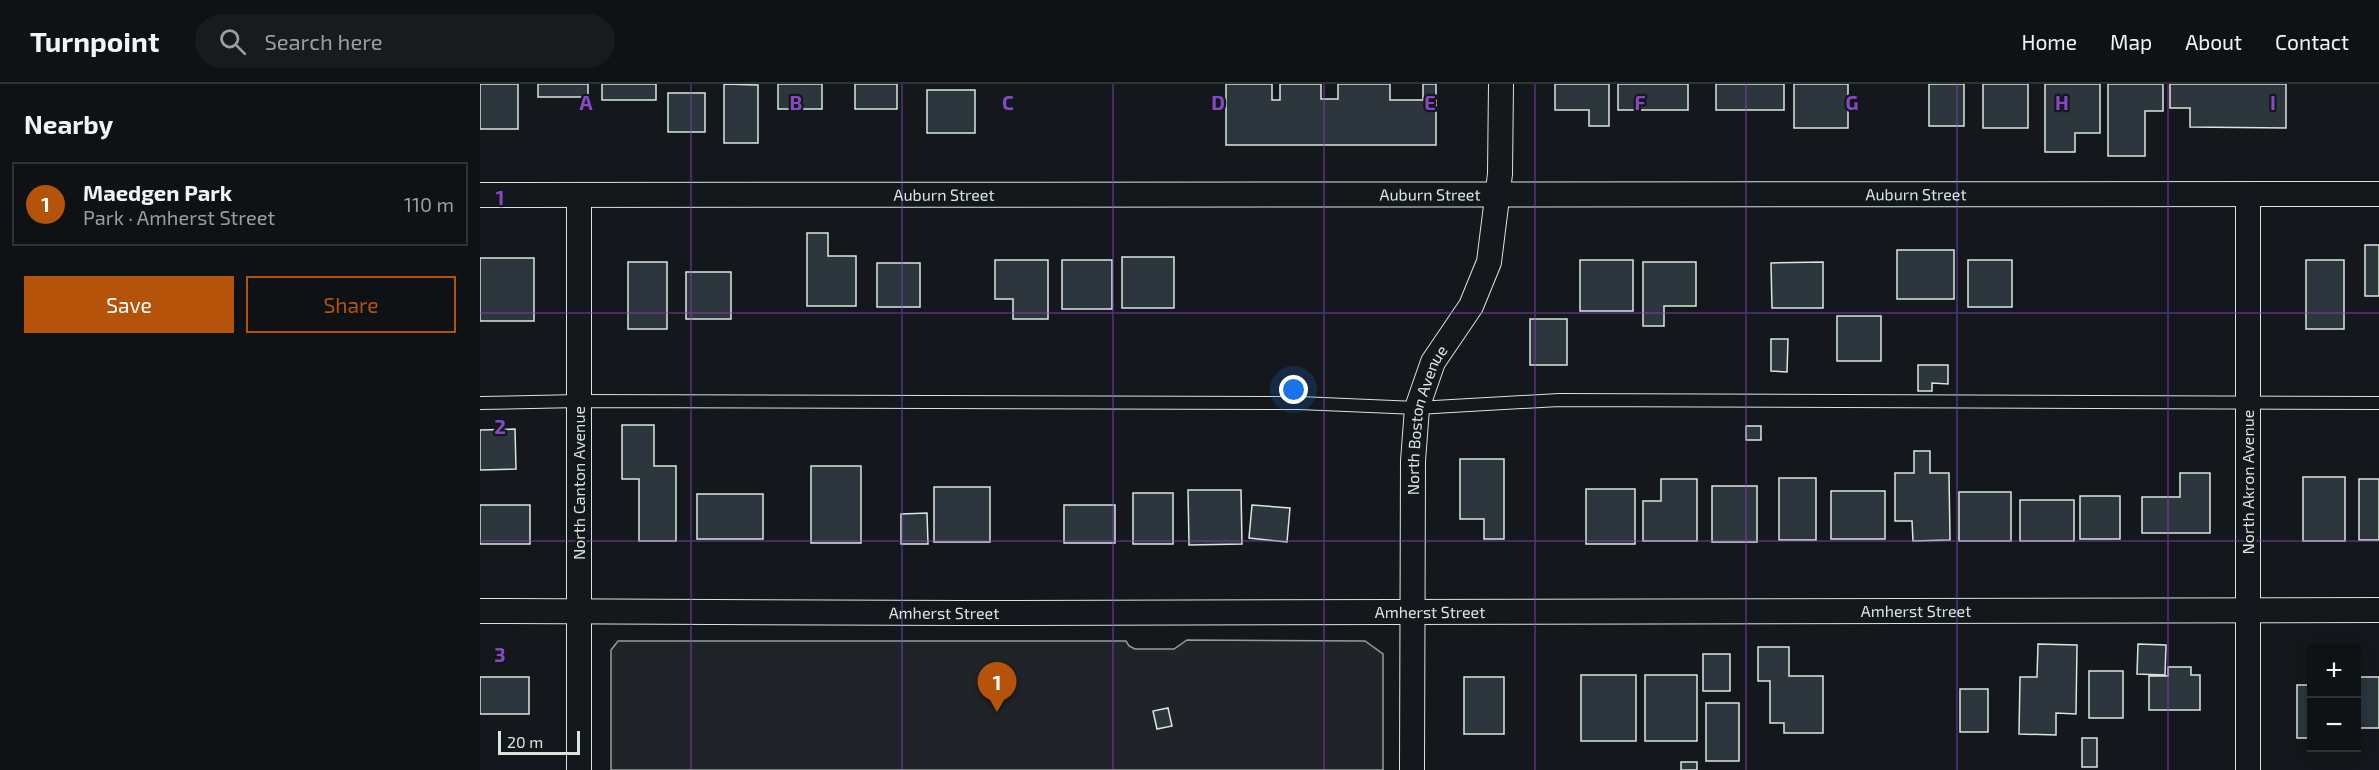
<!DOCTYPE html>
<html lang="en">
<head>
<meta charset="utf-8">
<style>
	:root { --surface:#0f1215; --page:#181b1e; --text:#f1f3f6; --muted:#9b9ea0; --line:#2f3234; --accent:#b45309 }
	body { margin:0; font-family:"Exo 2",sans-serif; background:var(--page); color:var(--text) }
	.controls { position:absolute; right:18px; bottom:18px; display:grid; overflow:hidden; border-radius:0px; box-shadow:0 3px 15px #0003 }
	.controls button { width:54px; height:54px; display:grid; place-items:center; padding:0; border:0; border-bottom:2px solid var(--line); background:var(--surface); color:var(--text); font:30px sans-serif }
	.scale { position:absolute; left:18px; bottom:15px; width:82px; box-sizing:border-box; padding-left:6px; border:3px solid #d8e6dc; border-top:0; font-size:16px; line-height:21px; white-space:nowrap; color:#d8e6dc; -webkit-text-stroke:4px #14181c; paint-order:stroke }
	.you { position:absolute; left:814px; top:306px; width:21px; height:21px; margin:-15px; border:4px solid #fff; border-radius:50%; background:#1a73e8; box-shadow:0 0 0 9px #1a73e833 }
	.badge { display:grid; place-items:center; width:39px; height:39px; border-radius:50%; background:var(--accent); color:#fff; font-size:20px; font-weight:700 }
	.pin { position:absolute; translate:-50% -50px; filter:drop-shadow(0 2px 3px #0008) }
	.pin::after { content:''; position:absolute; top:32px; width:21px; height:18px; background:inherit; clip-path:polygon(0 0,100% 0,50% 100%) }
	.list { margin:0; padding:0; list-style:none }
	h2 { display:flex; justify-content:space-between; align-items:center; height:78px; margin:0; padding:0 24px; font-size:26px }
	h2 small { font-size:20px; font-weight:400; color:var(--muted) }
	.list li { display:grid; grid-template-columns:39px 1fr auto; gap:18px; align-items:center; box-sizing:border-box; height:84px; margin:0 12px 12px; padding:0 12px; border:2px solid var(--line); border-radius:0px }
	.list b { display:block; font-size:22px; white-space:nowrap }
	.list p { margin:0; font-size:20px; white-space:nowrap; color:var(--muted) }
	.list em { font-size:20px; font-style:normal; color:var(--muted) }
	.actions { display:flex; gap:12px; padding:18px 24px }
	.actions a { flex:1; padding:14px 0; border:2px solid var(--accent); border-radius:0px; text-align:center; font-size:21px; color:var(--accent) }
	.actions .main { background:var(--accent); color:#fff }
	.icon { flex:none; width:33px; height:33px; fill:none; stroke:currentColor; stroke-width:2; stroke-linecap:round; stroke-linejoin:round }
	.map { position:relative; flex:none; width:1899px; height:686px; overflow:hidden }
	header { display:flex; align-items:center; gap:36px; box-sizing:border-box; height:84px; padding:0 30px; background:var(--surface); border-bottom:2px solid var(--line) }
	header strong { font-size:28px }
	nav { display:flex; gap:33px; margin-inline-start:auto; font-size:21px }
	.search { width:420px; height:54px; background:var(--page); display:flex; align-items:center; gap:15px; box-sizing:border-box; padding:0 21px; border-radius:33px; color:var(--muted); font-size:22px }
	main { display:flex }
	aside { flex:1; background:var(--surface) }
	.map>svg:first-child { display:block }
	.park { fill:#202428; stroke:#939e99; stroke-width:1.5 }
	.building { fill:#2c363c; stroke:#d8e6dc; stroke-width:1.5 }
	.lines { fill:none; stroke-linecap:round; stroke-linejoin:round }
	.lane-casing { stroke:#d8e6dc; stroke-width:14 }
	.street-casing { stroke:#d8e6dc; stroke-width:26 }
	.lane { stroke:#14181c; stroke-width:12 }
	.street { stroke:#14181c; stroke-width:24 }
	.grid { fill:none; stroke:#8948c3; stroke-width:1.5; stroke-opacity:0.55 }
	.labels { text-anchor:middle; stroke-width:4.5; stroke-linejoin:round; paint-order:stroke }
	.street-label { font-size:16px; fill:#d8e6dc; stroke:#14181c }
	.grid-label { font-size:20px; text-anchor:middle; font-weight:bold; fill:#8948c3; stroke:#14181c; stroke-width:4.5; stroke-linejoin:round; paint-order:stroke }
</style>
</head>
<body>
<header>
<strong>Turnpoint</strong>
<div class="search"><svg class="icon" aria-label="search" viewBox="0 0 24 24"><circle cx="10" cy="10" r="6"/><path d="M15 15l6 6"/></svg>Search here</div>
<nav><a>Home</a><a>Map</a><a>About</a><a>Contact</a></nav>
</header>
<main>
<aside>
<h2>Nearby<small></small></h2>
<ul class="list">
<li><span class="badge">1</span><div><b>Maedgen Park</b><p>Park · Amherst Street</p></div><em>110 m</em></li>
</ul>
<div class="actions"><a class="main">Save</a><a>Share</a></div>
</aside>
<div class="map">
<svg width="1899" height="686" viewBox="0 0 1899 686">
	<rect width="100%" height="100%" fill="#14181c"/>
	<path class="park" d="M707,556L885,557L903,570V686H131V566L138,557H646L649,562L655,565H694Z"/>
	<path class="building" d="M0,0H38V45H0Z
		M58,0H108V13H58Z
		M122,0H176V16H122Z
		M244,0L278,1V59H244Z
		M298,0H342V25H298Z
		M375,0H417V25H375Z
		M746,0H792V16H800V0H841V15H858V0H910V16H943V0H956V61H746Z
		M1075,0H1129V42H1109V26H1075Z
		M1138,0H1208V26H1138Z
		M1236,0H1304V26H1236Z
		M1314,0H1368V44H1314Z
		M1449,0H1484V42H1449Z
		M1503,0H1548V44H1503Z
		M1565,0H1620V49H1595V68H1565Z
		M1628,0H1683V27H1665V72H1628Z
		M1690,0H1806V44L1710,43V24H1690Z
		M447,6H495V49H447Z
		M188,9H225V48H188Z
		M327,149H348V172H376V222H327Z
		M1885,161H1899V212H1885Z
		M1417,166H1474V215H1417Z
		M642,173H694V224H642Z
		M0,174H54V237H0Z
		M515,176H568V235H533V215H515Z
		M582,176H632V225H582Z
		M1100,176H1153V227H1100Z
		M1488,176H1532V223H1488Z
		M1826,176H1864V245H1826Z
		M148,178H187V245H148Z
		M1163,178H1216V222H1184V242H1163Z
		M1343,178V224H1292L1291,179Z
		M397,179H440V223H397Z
		M206,188H251V235H206Z
		M1357,232H1401V277H1357Z
		M1050,235H1087V281H1050Z
		M1291,255H1308L1307,288L1291,287Z
		M1438,281H1468V300L1452,299V307H1438Z
		M142,341H174V382H196V457H159V395H142Z
		M1266,342H1281V356H1266Z
		M35,345L36,385L0,386V346Z
		M1434,367H1450V389H1469L1470,456L1433,457L1432,437H1415V389H1434Z
		M980,375H1024V455H1004V435H980Z
		M331,382H381V459H331Z
		M1700,389H1730V449H1662V413H1700Z
		M1823,393H1865V457H1823Z
		M1299,394H1336V456H1299Z
		M1181,395H1217V457H1163V417H1181Z
		M1879,395H1899V456H1879Z
		M1232,402H1277V458H1232Z
		M454,403H510V458H454Z
		M1106,405H1155V460H1106Z
		M708,406H761L762,460L709,461Z
		M1351,407H1405V455H1351Z
		M1479,408H1531V457H1479Z
		M653,409H693V460H653Z
		M217,410H283V455H217Z
		M1600,412H1640V455H1600Z
		M1540,416H1594V457H1540Z
		M0,421H50V460H0Z
		M584,421H635V459H584Z
		M772,421L810,424L807,458L769,454Z
		M447,429L448,460H421V430Z
		M1558,560L1597,561L1596,630L1576,629V651L1539,650L1540,593H1557Z
		M1658,560L1686,561L1685,591L1657,590Z
		M1278,563H1309V592H1343V649H1304V639H1290V597H1278Z
		M1223,570H1250V607H1223Z
		M1688,583H1711V591H1720V626H1669V592H1688Z
		M1609,587H1643V634H1609Z
		M1101,591H1156V657H1101Z
		M1165,591H1217V657H1165Z
		M0,593H49V630H0Z
		M984,593H1024V650H984Z
		M1876,593H1899V644H1876Z
		M1817,601H1832V654H1817Z
		M1480,605H1508V648H1480Z
		M1226,619H1259V677H1226Z
		M688,624L692,642L677,645L673,627Z
		M1602,654H1617V683H1602Z
		M1201,678H1217V686H1201Z"/>
	<g class="lines">
		<g class="lane-casing">
			<path id="lane" d="M0,319L99,317L819,319L937,324L1079,316L1899,319"/>
		</g>
		<g class="street-casing">
			<g id="street">
				<path id="s1" d="M0,111L1899,110"/>
				<path d="M1768,111V686"/>
				<path d="M99,112V686"/>
				<path id="s2" d="M0,527L482,529L1899,526"/>
				<path id="s3" d="M932,686L933,377L937,324L953,278L991,222L1009,178L1020,90L1021,0"/>
			</g>
		</g>
		<use href="#lane" class="lane"/>
		<use href="#street" class="street"/>
	</g>
	<path class="grid" d="M211,0V686M422,0V686M633,0V686M844,0V686M1055,0V686M1266,0V686M1477,0V686M1688,0V686M0,229H1899M0,457H1899"/>
	<g class="labels">
		<g class="street-label">
			<text dy="6" stroke="none"><textPath href="#s1" startOffset="1436">Auburn Street</textPath></text>
			<text dy="6" stroke="none"><textPath href="#s1" startOffset="464">Auburn Street</textPath></text>
			<text dy="6" stroke="none"><textPath href="#s1" startOffset="950">Auburn Street</textPath></text>
			<text dy="6" stroke="none"><textPath href="#s3" startOffset="352">North Boston Avenue</textPath></text>
			<text transform="translate(1768 398) rotate(-90)" y="6">North Akron Avenue</text>
			<text transform="translate(99 399) rotate(-90)" y="6">North Canton Avenue</text>
			<text dy="6" stroke="none"><textPath href="#s2" startOffset="1436">Amherst Street</textPath></text>
			<text dy="6" stroke="none"><textPath href="#s2" startOffset="950">Amherst Street</textPath></text>
			<text dy="6" stroke="none"><textPath href="#s2" startOffset="464">Amherst Street</textPath></text>
		</g>
	</g>
	<g class="grid-label">
		<text x="106" y="26">A</text>
		<text x="316" y="26">B</text>
		<text x="528" y="26">C</text>
		<text x="738" y="26">D</text>
		<text x="950" y="26">E</text>
		<text x="1160" y="26">F</text>
		<text x="1372" y="26">G</text>
		<text x="1582" y="26">H</text>
		<text x="1793" y="26">I</text>
		<text x="20" y="121">1</text>
		<text x="20" y="350">2</text>
		<text x="20" y="578">3</text>
	</g>
</svg>
<div class="controls">
<button>+</button>
<button>−</button>
</div>
<div class="scale">20 m</div>
<div class="you"></div>
<div class="pin badge" style="left:517px;top:628px">1</div>
</div>
</main>
</body>
</html>
